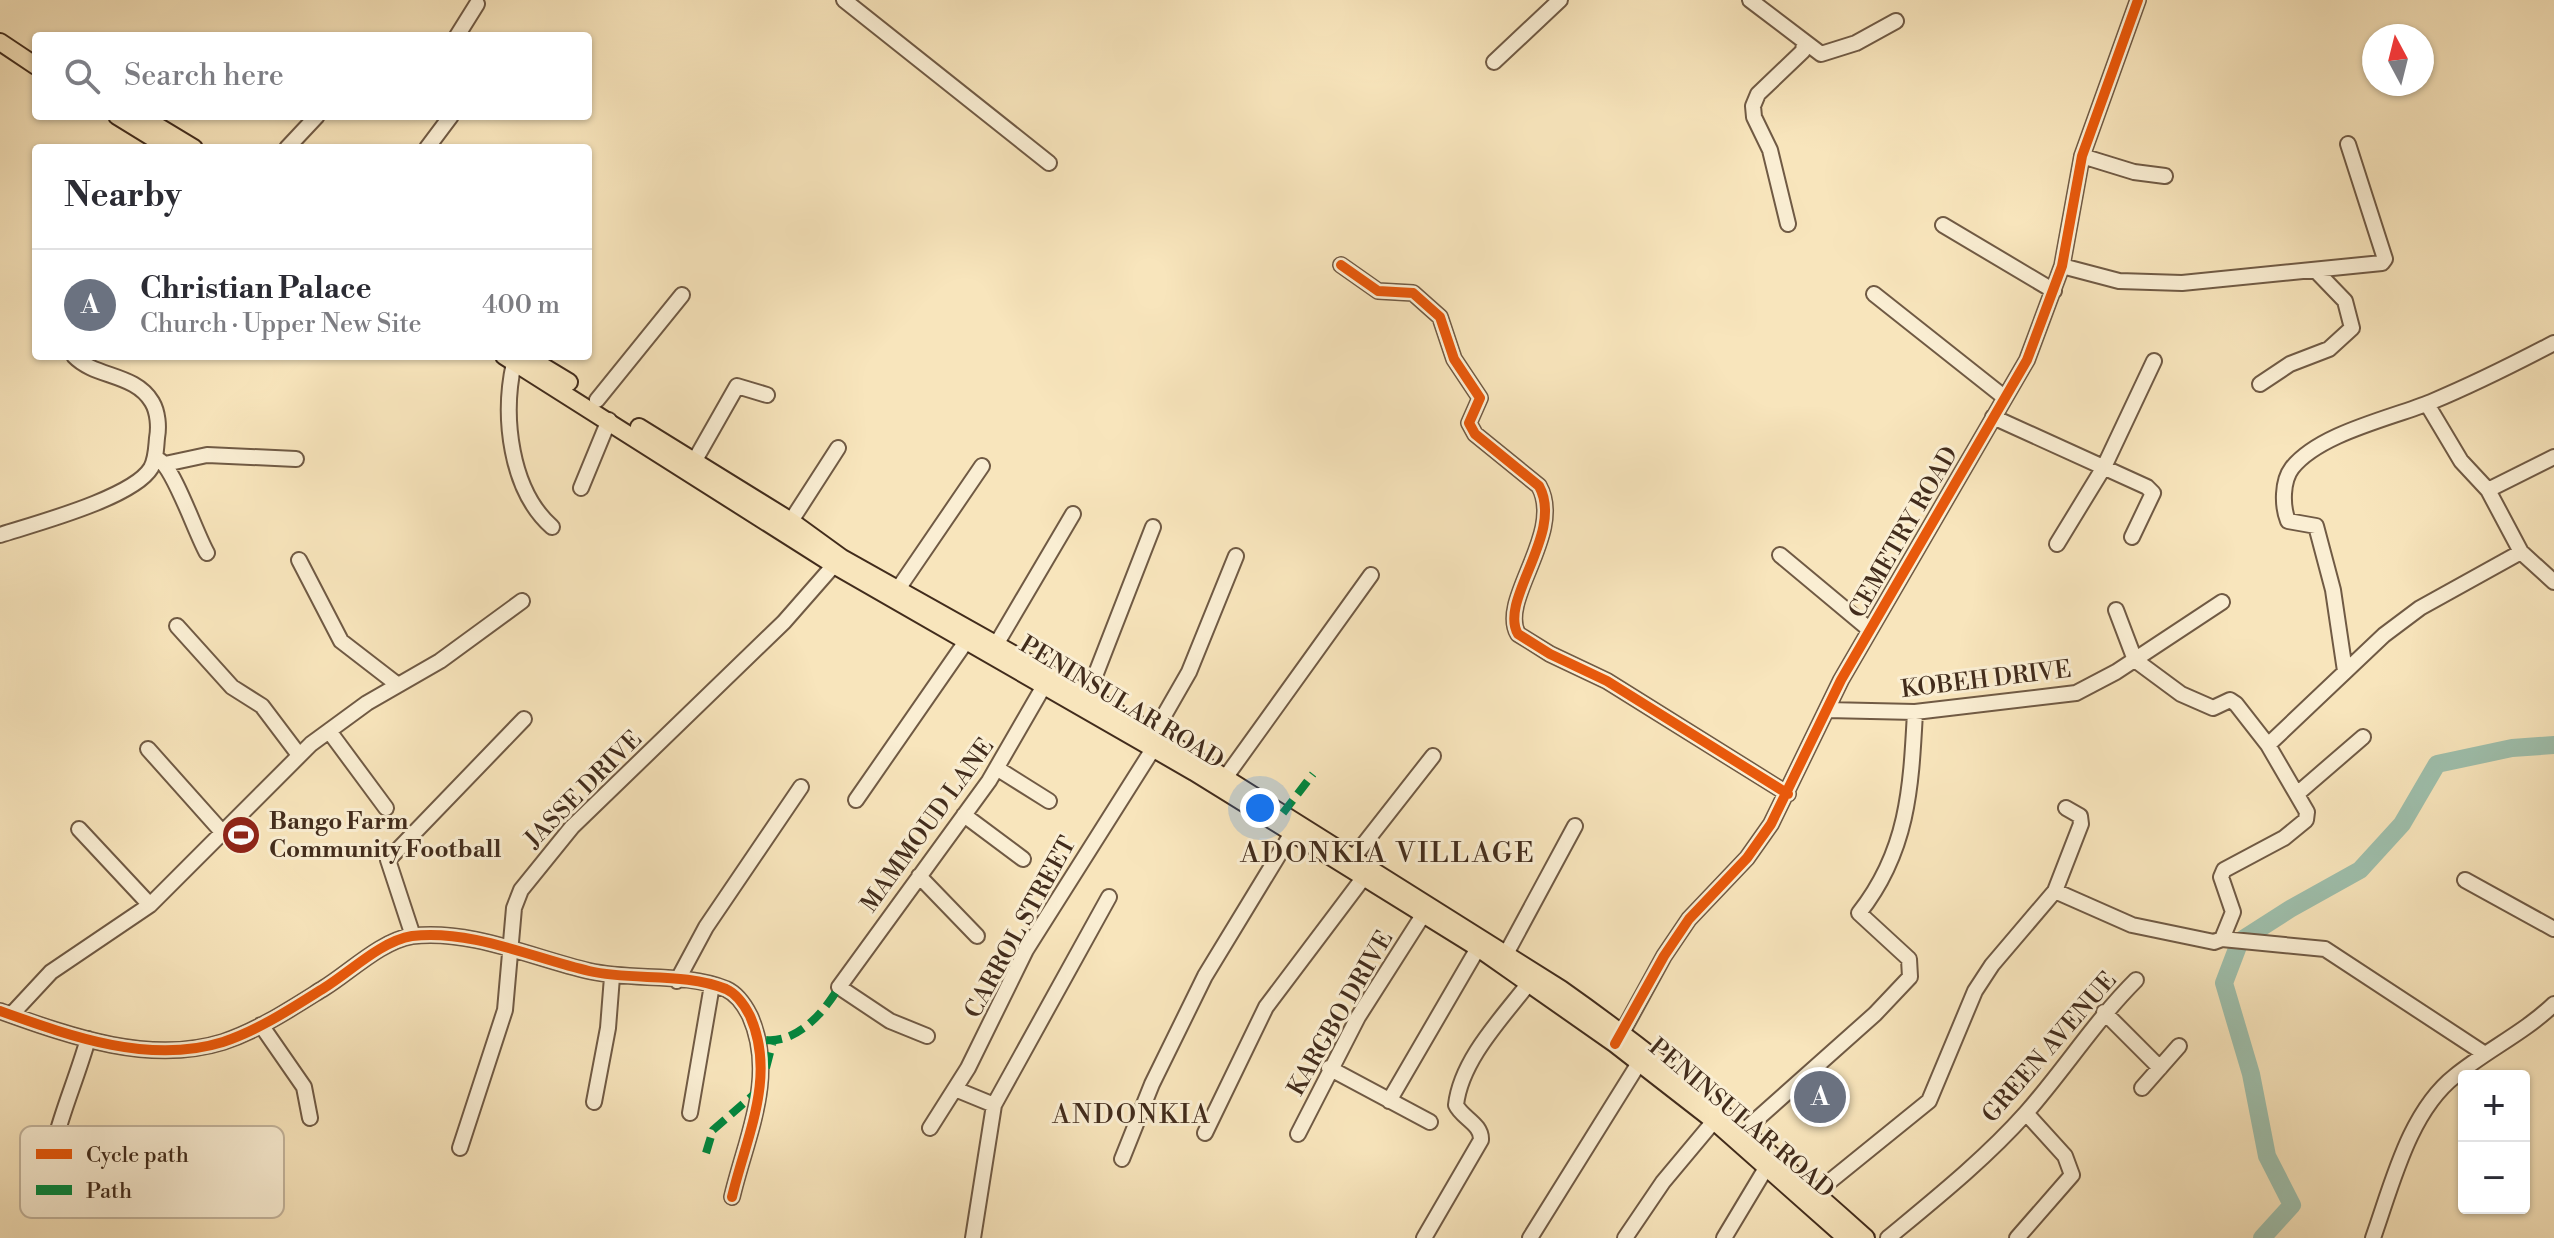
<!DOCTYPE html>
<html lang="en">
<head>
<meta charset="utf-8">
<style>
	:root { --surface:#fff; --page:#f7f7f7; --text:#2b2b33; --muted:#7c7c81; --line:#e1e1e2; --accent:#7c3aed }
	body { margin:0; font-family:"Libre Bodoni",serif; background:var(--page); color:var(--text) }
	.controls { position:absolute; right:24px; bottom:24px; display:grid; overflow:hidden; border-radius:8px; box-shadow:0 2px 6px #0004 }
	.controls button { width:72px; height:72px; display:grid; place-items:center; padding:0; border:0; border-bottom:2px solid var(--line); background:var(--surface); color:var(--text); font:40px sans-serif }
	.compass { position:absolute; left:2362px; top:24px; width:72px; height:72px; border-radius:50%; background:var(--surface); box-shadow:0 2px 6px #0004; rotate:353deg }
	.you { position:absolute; left:1260px; top:808px; width:28px; height:28px; margin:-20px; border:6px solid #fff; border-radius:50%; background:#1a73e8; box-shadow:0 0 0 12px #1a73e833 }
	.badge { display:grid; place-items:center; width:52px; height:52px; border-radius:50%; background:var(--accent); color:#fff; font-size:26px; font-weight:700 }
	.pin { position:absolute; translate:-50% -50%; border:4px solid #fff; box-shadow:0 2px 8px #0006 }
	.list { margin:0; padding:0; list-style:none }
	h2 { display:flex; justify-content:space-between; align-items:center; height:104px; margin:0; padding:0 32px; font-size:34px }
	h2 small { font-size:26px; font-weight:400; color:var(--muted) }
	.list li { display:grid; grid-template-columns:52px 1fr auto; gap:24px; align-items:center; box-sizing:border-box; height:112px; padding:0 32px; border-top:2px solid var(--line) }
	.list b { display:block; font-size:30px; white-space:nowrap }
	.list p { margin:0; font-size:26px; white-space:nowrap; color:var(--muted) }
	.list em { font-size:26px; font-style:normal; color:var(--muted) }
	.icon { flex:none; width:44px; height:44px; fill:none; stroke:currentColor; stroke-width:2; stroke-linecap:round; stroke-linejoin:round }
	.map { position:relative; flex:none; width:2554px; height:1238px; overflow:hidden }
	.search { position:absolute; background:var(--surface); box-shadow:0 2px 6px #0004; left:32px; top:32px; width:560px; height:88px; display:flex; align-items:center; gap:20px; box-sizing:border-box; padding:0 28px; border-radius:8px; color:var(--muted); font-size:30px }
	.panel { position:absolute; background:var(--surface); box-shadow:0 2px 6px #0004; left:32px; top:144px; width:560px; height:216px; border-radius:8px }
	.map>svg:first-child { display:block }
	.lines { fill:none; stroke-linecap:round; stroke-linejoin:round }
	.river { stroke:#9ebfac; stroke-width:18 }
	.minor-casing { stroke:#705a44; stroke-width:18 }
	.major-casing { stroke:#422c1c; stroke-width:20 }
	.minor { stroke:#faeed3; stroke-width:14 }
	.major { stroke:#f8e5bc; stroke-width:16 }
	.quiet { stroke:#00873e; stroke-width:8; stroke-dasharray:16 8; stroke-linecap:butt }
	.cycleway-casing { stroke:#faeed3; stroke-width:15 }
	.cycleway { stroke:#e8590c; stroke-width:10 }
	.labels { text-anchor:middle; stroke-width:6; stroke-linejoin:round; paint-order:stroke }
	.street-label { font-size:24px; fill:#422c1c; stroke:#faeed3 }
	.poi-label { font-size:24px; font-weight:bold; fill:#422c1c; stroke:#faeed3; text-anchor:start }
	.neighbourhood-label { font-size:26px; letter-spacing:2px; fill:#422c1c; stroke:#faeed3 }
	.quarter-label { font-size:28px; letter-spacing:2px; fill:#422c1c; stroke:#faeed3 }
	.key { fill:#faeed3; stroke:#c3b49c; stroke-width:2 }
	.key-label { font-size:22px; fill:#422c1c }
</style>
</head>
<body>
<div class="map">
<svg width="2554" height="1238" viewBox="0 0 2554 1238">
	<rect width="100%" height="100%" fill="#f8e5bc"/>
	<filter id="stains"><feTurbulence type="fractalNoise" baseFrequency=".0025" numOctaves="4"/><feColorMatrix values="0 0 0 0 .2 0 0 0 0 .09 0 0 0 0 .02 0 0 0 .5 -.17"/></filter>
	<radialGradient id="worn" r=".72"><stop offset=".6" stop-color="#630" stop-opacity="0"/><stop offset="1" stop-color="#630" stop-opacity=".3"/></radialGradient>
	<g class="lines">
		<path class="river" d="M2262,1238L2292,1205L2267,1156L2251,1074L2224,983L2240,941L2290,909L2360,870L2402,824L2437,764L2512,748L2554,745"/>
		<g class="minor-casing">
			<path id="minor" d="M844,0L1049,163
				M1750,0L1821,54L1856,43L1896,21
				M457,36L477,4
				M1494,62L1560,0
				M287,148L317,116
				M427,148L451,116
				M2082,156L2134,172L2165,176
				M1788,224L1770,150L1754,117L1753,106L1758,94L1803,51L1804,43
				M1943,225L2054,291
				M1341,265L1378,291L1413,293L1440,317L1454,359L1480,398L1469,423L1475,434L1539,486C1565,533 1498,600 1518,634L1550,654L1607,681L1788,794
				M2062,266L2119,281L2182,283L2382,263L2385,259L2348,144
				M1874,294L2004,397
				M514,363C502,416 510,490 552,527
				M2260,384L2290,364L2329,349L2352,328L2345,301L2317,272
				M597,400L682,295
				M2427,404L2461,461L2488,490L2521,552L2554,582
				M1993,417L2147,487L2153,493L2132,537
				M159,460C174,468 196,534 207,553
				M695,460L737,386L767,395
				M165,464L207,455L296,459
				M581,488L609,420
				M2488,490L2554,457
				M791,521L838,448
				M0,535C34,524 133,498 151,468C156,459 156,449 157,438C159,427 158,412 152,402C135,373 95,378 74,356
				M2057,544L2104,467L2154,361
				M1780,555L1870,630
				M299,560L341,641L398,685
				M898,589L982,466
				M2116,610L2135,660
				M177,626L232,687L262,706L299,755
				M997,643L1073,514
				M2345,671L2333,590L2316,526L2288,521C2282,506 2282,481 2292,468C2320,433 2392,418 2431,402C2474,384 2514,364 2554,343
				M1088,694L1153,527
				M1827,710L1915,712L2076,693L2116,672L2222,602
				M329,731L386,808
				M1150,740L1189,672L1236,556
				M2268,745L2384,635L2420,608L2521,552
				M148,749L223,833
				M998,769L1049,801
				M1225,778L1371,575
				M2297,794L2363,737
				M856,800L967,640
				M964,815L1023,859
				M79,829L150,905
				M1353,858L1433,756
				M919,876L977,936
				M2465,880L2554,929
				M2055,891L2132,925L2214,942L2222,939L2233,912L2221,877L2224,870L2284,838L2306,820L2307,812L2268,745L2236,704L2230,700L2213,708L2181,694L2135,660
				M413,936L388,860L524,719
				M2222,939L2325,949L2485,1054
				M1506,954L1575,826
				M677,981L706,927L801,787
				M0,1011C70,1036 149,1065 223,1042C259,1030 292,1008 324,988C350,972 381,941 412,936C471,929 533,958 589,971C633,981 684,972 726,989C737,994 745,1006 750,1016C777,1077 746,1137 732,1197
				M2104,1012L2160,1068
				M11,1015L51,972L150,905L311,744L367,703L440,661L522,601
				M261,1025L304,1087L310,1118
				M927,1036L890,1021L839,987L989,781L1045,684
				M1618,1040L1664,956L1689,919L1747,858L1771,824L1841,680L2027,360L2062,266L2082,156L2138,0
				M1329,1068L1430,1122
				M2142,1088L2179,1046
				M955,1089L994,1105
				M1389,1101L1478,948
				M594,1102L608,1028L612,977
				M690,1113L712,985
				M930,1128L968,1068L1026,950L1153,749
				M1205,1133L1266,1007L1364,877
				M1298,1134L1358,1017L1423,915
				M1738,1136L1875,1014L1910,977L1909,959L1859,913C1908,851 1911,788 1915,712
				M460,1148L505,1010L514,908L521,890L572,827L784,622L834,565
				M1122,1159L1152,1084L1205,976L1292,833
				M1808,1199L1929,1101L1975,991L1992,965L2055,891L2081,824L2080,816L2066,808
				M46,1200C49,1136 71,1098 88,1039
				M973,1238L994,1105L1109,897
				M1424,1238L1481,1140C1482,1124 1462,1118 1456,1105C1461,1060 1502,1018 1529,983
				M1530,1238L1639,1063
				M1625,1238L1663,1182L1714,1121
				M1724,1238L1766,1168
				M1888,1238C1935,1199 1985,1159 2026,1113C2064,1070 2095,1021 2136,980
				M2017,1238L2072,1175L2065,1156L2026,1113
				M2373,1238C2392,1185 2409,1112 2455,1076C2487,1050 2525,1032 2554,1004"/>
		</g>
		<g class="major-casing">
			<path id="major" d="M0,42L36,66
				M117,116L169,148
				M141,116L194,148
				M504,356L834,565L1194,772L1478,948L1615,1044L1714,1121L1846,1238
				M526,356L569,382
				M639,427L791,521L842,558L1154,733L1561,989C1669,1065 1768,1150 1866,1238"/>
		</g>
		<use href="#minor" class="minor"/>
		<use href="#major" class="major"/>
		<path class="quiet" d="M1283,813L1313,774
			M766,1040C798,1043 824,1012 839,987
			M766,1068L773,1041
			M706,1153L713,1130L759,1090"/>
		<g class="cycleway-casing">
			<path id="cycleway" d="M1341,265L1378,291L1413,293L1440,317L1454,359L1480,398L1469,423L1475,434L1539,486C1565,533 1498,600 1518,634L1550,654L1607,681L1788,794
				M0,1011C70,1036 149,1065 223,1042C259,1030 292,1008 324,988C350,972 381,941 412,936C471,929 533,958 589,971C633,981 684,972 726,989C737,994 745,1006 750,1016C777,1077 746,1137 732,1197
				M1615,1044L1664,956L1689,919L1747,858L1771,824L1841,680L2027,360L2062,266L2082,156L2138,0"/>
		</g>
		<use href="#cycleway" class="cycleway"/>
	</g>
	<defs>
		<g id="stadium-disc" transform="scale(2)"><circle r="9.5" fill="#8f2418" stroke="#faeed3"/><path d="M0-5a6.5 5 0 1 0 0 10a6.5 5 0 1 0 0-10ZM-3.5-1.8h7v3.6h-7Z" fill="#fff"/></g>
	</defs>
	<g fill-rule="evenodd">
		<use href="#stadium-disc" x="241" y="835"/>
	</g>
	<g class="labels">
		<g class="street-label">
			<text transform="translate(1903 532) rotate(-60)" y="8">CEMETRY ROAD</text>
			<text transform="translate(1986 679) rotate(-7)" y="8">KOBEH DRIVE</text>
			<text transform="translate(1122 702) rotate(31)" y="8">PENINSULAR ROAD</text>
			<text transform="translate(583 789) rotate(-45)" y="8">JASSE DRIVE</text>
			<text transform="translate(927 825) rotate(-54)" y="8">MAMMOUD LANE</text>
			<text transform="translate(1020 927) rotate(-61)" y="8">CARROL STREET</text>
			<text transform="translate(1340 1013) rotate(-60)" y="8">KARGBO DRIVE</text>
			<text transform="translate(2049 1047) rotate(-49)" y="8">GREEN AVENUE</text>
			<text transform="translate(1742 1118) rotate(40)" y="8">PENINSULAR ROAD</text>
		</g>
		<g class="poi-label">
			<text x="269" y="829">Bango Farm<tspan x="269" dy="28">Community Football</tspan></text>
		</g>
		<g class="neighbourhood-label">
			<text x="1132" y="1123">ANDONKIA</text>
		</g>
		<g class="quarter-label">
			<text x="1388" y="862">ADONKIA VILLAGE</text>
		</g>
	</g>
	<rect x="20" y="1126" width="264" height="92" rx="12" class="key"/>
	<rect x="36" y="1149" width="36" height="10" fill="#e8590c"/>
	<rect x="36" y="1185" width="36" height="10" fill="#00873e"/>
	<g class="key-label">
		<text x="86" y="1162">Cycle path</text>
		<text x="86" y="1198">Path</text>
	</g>
	<rect width="100%" height="100%" filter="url(#stains)"/>
	<rect width="100%" height="100%" fill="url(#worn)"/>
</svg>
<div class="controls">
<button>+</button>
<button>−</button>
</div>
<svg class="compass" viewBox="-18 -18 36 36"><path d="M0-13l5 13h-10z" fill="#e53935"/><path d="M0 13l5-13h-10z" fill="#7c7c81"/></svg>
<div class="you"></div>
<div class="pin badge" style="left:1820px;top:1097px;background:#6b7280">A</div>
<div class="search"><svg class="icon" aria-label="search" viewBox="0 0 24 24"><circle cx="10" cy="10" r="6"/><path d="M15 15l6 6"/></svg>Search here</div>
<section class="panel">
<h2>Nearby<small></small></h2>
<ul class="list">
<li><span class="badge" style="background:#6b7280">A</span><div><b>Christian Palace</b><p>Church · Upper New Site</p></div><em>400 m</em></li>
</ul>
</section>
</div>
</body>
</html>
